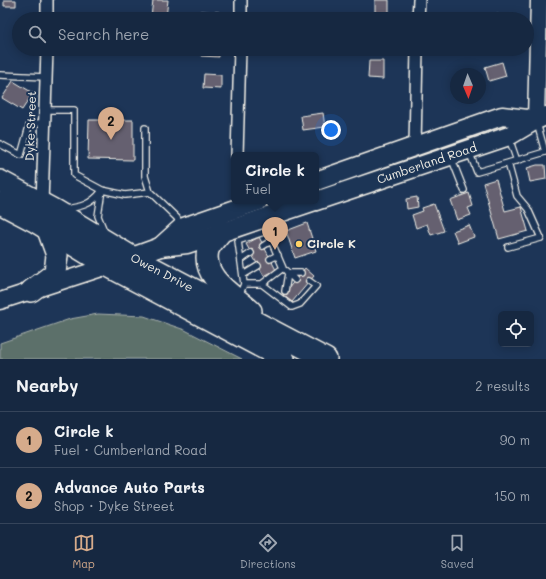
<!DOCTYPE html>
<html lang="en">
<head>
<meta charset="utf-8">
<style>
	:root { --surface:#162841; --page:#23344c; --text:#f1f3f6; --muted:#9ea6b1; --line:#35445a; --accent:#d6ab8b }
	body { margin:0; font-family:Mali,sans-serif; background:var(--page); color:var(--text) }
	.controls { position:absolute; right:12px; bottom:12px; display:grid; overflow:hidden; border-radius:6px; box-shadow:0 2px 10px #0003 }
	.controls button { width:36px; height:36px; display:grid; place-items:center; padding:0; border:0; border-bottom:1px solid var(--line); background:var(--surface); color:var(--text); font:20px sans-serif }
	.compass { position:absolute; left:450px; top:68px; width:36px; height:36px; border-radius:50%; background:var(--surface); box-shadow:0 2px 10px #0003; rotate:178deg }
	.you { position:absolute; left:331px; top:130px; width:14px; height:14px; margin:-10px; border:3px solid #fff; border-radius:50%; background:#1a73e8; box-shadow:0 0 0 6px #1a73e833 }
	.badge { display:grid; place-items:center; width:26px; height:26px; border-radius:50%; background:var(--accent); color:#111; font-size:13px; font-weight:700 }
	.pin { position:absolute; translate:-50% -33px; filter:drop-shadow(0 1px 2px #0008) }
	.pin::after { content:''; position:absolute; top:21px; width:14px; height:12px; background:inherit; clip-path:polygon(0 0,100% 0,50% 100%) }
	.popup { position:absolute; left:231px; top:152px; width:88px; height:52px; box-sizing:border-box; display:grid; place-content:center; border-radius:6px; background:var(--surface); filter:drop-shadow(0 1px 3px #0005); font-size:13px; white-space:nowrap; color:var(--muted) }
	.popup b { font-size:15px; color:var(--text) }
	.popup::after { content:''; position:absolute; left:50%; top:100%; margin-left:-8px; border:8px solid transparent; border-top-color:var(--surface) }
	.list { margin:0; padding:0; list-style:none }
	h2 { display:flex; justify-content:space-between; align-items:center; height:52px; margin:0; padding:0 16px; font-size:17px }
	h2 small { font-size:13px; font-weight:400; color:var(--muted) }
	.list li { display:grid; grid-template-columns:26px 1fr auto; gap:12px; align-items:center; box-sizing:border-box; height:56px; padding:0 16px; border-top:1px solid var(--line) }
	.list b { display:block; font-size:15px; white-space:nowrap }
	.list p { margin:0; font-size:13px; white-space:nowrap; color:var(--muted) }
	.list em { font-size:13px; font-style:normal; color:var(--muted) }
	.icon { flex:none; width:22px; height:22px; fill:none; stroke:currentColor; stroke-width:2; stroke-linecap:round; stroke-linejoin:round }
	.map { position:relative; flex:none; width:546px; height:359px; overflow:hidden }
	.search { position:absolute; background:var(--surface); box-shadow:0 2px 10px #0003; left:12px; right:12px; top:12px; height:44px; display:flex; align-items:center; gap:10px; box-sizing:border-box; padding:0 14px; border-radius:22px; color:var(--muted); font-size:15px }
	.sheet { height:164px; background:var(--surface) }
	nav { display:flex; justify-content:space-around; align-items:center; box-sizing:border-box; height:56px; border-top:1px solid var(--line); background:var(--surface); font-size:11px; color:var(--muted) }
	nav a { display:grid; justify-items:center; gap:2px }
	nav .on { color:var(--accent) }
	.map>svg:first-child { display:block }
	.green { fill:#5c706b; stroke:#a8b0aa }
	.building { fill:#656170; stroke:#f4f1e8 }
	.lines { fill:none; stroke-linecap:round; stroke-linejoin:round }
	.lane-casing { stroke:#f4f1e8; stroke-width:8 }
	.street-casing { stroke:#f4f1e8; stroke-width:14 }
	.secondary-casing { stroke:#f4f1e8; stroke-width:19 }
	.primary-casing { stroke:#f4f1e8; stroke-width:21 }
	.highway-casing { stroke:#f4f1e8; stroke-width:24 }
	.lane { stroke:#1d3557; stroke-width:5.5 }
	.street { stroke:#1d3557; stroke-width:11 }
	.secondary { stroke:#1d3557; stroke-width:16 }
	.primary { stroke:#1d3557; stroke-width:18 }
	.highway { stroke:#1d3557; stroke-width:21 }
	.poi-dot { fill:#ffd166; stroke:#1d3557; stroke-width:1.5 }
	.labels { text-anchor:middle; stroke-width:4; stroke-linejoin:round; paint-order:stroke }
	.street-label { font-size:12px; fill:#f4f1e8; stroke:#1d3557 }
	.poi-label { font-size:12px; font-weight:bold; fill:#f4f1e8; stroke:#1d3557; text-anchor:start }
</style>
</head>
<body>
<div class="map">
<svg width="546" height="359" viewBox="0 0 546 359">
	<rect width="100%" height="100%" fill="#1d3557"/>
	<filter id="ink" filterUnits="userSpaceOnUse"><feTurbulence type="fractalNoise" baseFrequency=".025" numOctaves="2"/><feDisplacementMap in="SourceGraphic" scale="8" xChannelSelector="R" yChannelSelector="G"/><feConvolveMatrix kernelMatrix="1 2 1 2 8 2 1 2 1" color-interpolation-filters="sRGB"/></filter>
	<g filter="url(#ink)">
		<path class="green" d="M98,314L144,316L185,330L242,359H0V343L70,319Z"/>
		<path class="building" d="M4,0H16V6H4Z
			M153,0H168L166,18L151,17Z
			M375,0H389V16H375Z
			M201,11L219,12L218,19H201Z
			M498,14L500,19H489L488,17Z
			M264,15H279V19H264Z
			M201,49H219V57L201,56Z
			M369,61H383V79L368,78Z
			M502,62L506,76L489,81L485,67Z
			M204,74L221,75V89L203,88Z
			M13,81L33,93L22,110L2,98Z
			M323,113L325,127L303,130L301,116Z
			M89,120H133V160L88,159Z
			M537,165H545L546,179L530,182L527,168Z
			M496,179L505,211L521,207L528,231L499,239L483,183Z
			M469,193L473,206L468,208L471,215L457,220L450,200Z
			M417,197L418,207L407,209L406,199Z
			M434,204L444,231L431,235L427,224L416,228L412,215L423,211L422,208Z
			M307,223L316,251L295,258L286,231Z
			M469,225L474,237L458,243L453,231Z
			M259,237L276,270L264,276L246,244Z
			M305,268L314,276L292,302L283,295Z"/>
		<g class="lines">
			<g class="lane-casing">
				<path id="lane" d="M0,75L46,77
					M45,110H74V175L102,190L125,195L150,192L177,218L180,225
					M145,128V176L150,192
					M509,138L517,161
					M0,144L21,155L30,123H44
					M469,151L477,172L508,163L517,196L528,209L541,238L508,247
					M451,157L464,190
					M508,163L545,152L537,123
					M102,190L98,216L105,233
					M65,209C80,207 91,205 101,192
					M263,246L271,241
					M270,259L278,255
					M241,260L251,253
					M286,271L295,280
					M288,273H301
					M243,275L258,266
					M244,284H262L283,268L267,231
					M262,284L292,307L300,304L316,286L309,281
					M285,291L288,273
					M239,296L244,284L238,241L267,231L264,221"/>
			</g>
			<g class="street-casing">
				<path id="street" d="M47,19V0
					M241,19V0
					M418,19L419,0
					M415,146L417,49
					M237,155L240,49
					M42,204L47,49"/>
			</g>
			<g class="secondary-casing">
				<path id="secondary" d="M536,120L539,0
					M0,301L108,266"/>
			</g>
			<g class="primary-casing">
				<g id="primary">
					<path d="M316,181L502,116L536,120"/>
					<path id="s1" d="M316,201L509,136L536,120L546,116"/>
					<path d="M160,247L181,228L259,201"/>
					<path d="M124,260L160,247L187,244L315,201"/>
				</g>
			</g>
			<g class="highway-casing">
				<g id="highway">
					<path id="s2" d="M0,181L54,210L132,257L326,359"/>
					<path d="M0,203L36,222L108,266L284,359"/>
					<path d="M221,232C217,237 210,244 208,250C201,278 234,295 251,311"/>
					<path d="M31,291L55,273L57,255L48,230"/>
				</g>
			</g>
			<use href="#lane" class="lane"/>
			<use href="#street" class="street"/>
			<use href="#secondary" class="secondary"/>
			<use href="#primary" class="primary"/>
			<use href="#highway" class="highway"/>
		</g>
	</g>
	<circle class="poi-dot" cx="299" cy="244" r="4"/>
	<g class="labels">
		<g class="street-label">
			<text transform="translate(31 126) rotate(-88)" y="4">Dyke Street</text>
			<text dy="4" stroke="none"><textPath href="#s1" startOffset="117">Cumberland Road</textPath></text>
			<text dy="4" stroke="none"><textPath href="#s2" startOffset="186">Owen Drive</textPath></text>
		</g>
		<g class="poi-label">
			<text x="307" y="248">Circle K</text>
		</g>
	</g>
</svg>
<div class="controls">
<button><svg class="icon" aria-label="locate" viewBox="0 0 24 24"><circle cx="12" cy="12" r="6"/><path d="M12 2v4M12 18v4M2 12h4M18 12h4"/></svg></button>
</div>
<svg class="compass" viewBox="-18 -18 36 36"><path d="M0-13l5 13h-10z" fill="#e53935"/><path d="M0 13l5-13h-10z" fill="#9ea6b1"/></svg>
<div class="you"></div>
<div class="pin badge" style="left:275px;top:250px">1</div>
<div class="popup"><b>Circle k</b>Fuel</div>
<div class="pin badge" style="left:111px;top:140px">2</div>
<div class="search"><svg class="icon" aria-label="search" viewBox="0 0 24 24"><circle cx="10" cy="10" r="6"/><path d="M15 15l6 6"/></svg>Search here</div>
</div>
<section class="sheet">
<h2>Nearby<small>2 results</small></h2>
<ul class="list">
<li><span class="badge">1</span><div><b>Circle k</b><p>Fuel · Cumberland Road</p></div><em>90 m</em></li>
<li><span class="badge">2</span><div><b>Advance Auto Parts</b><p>Shop · Dyke Street</p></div><em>150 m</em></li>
</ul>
</section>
<nav>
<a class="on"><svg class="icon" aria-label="map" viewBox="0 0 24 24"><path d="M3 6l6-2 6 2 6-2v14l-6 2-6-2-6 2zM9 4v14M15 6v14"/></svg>Map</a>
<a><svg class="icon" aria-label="directions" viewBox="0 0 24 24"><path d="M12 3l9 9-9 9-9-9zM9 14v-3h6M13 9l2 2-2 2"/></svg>Directions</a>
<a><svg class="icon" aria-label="saved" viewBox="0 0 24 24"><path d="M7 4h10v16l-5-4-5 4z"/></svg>Saved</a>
</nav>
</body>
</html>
